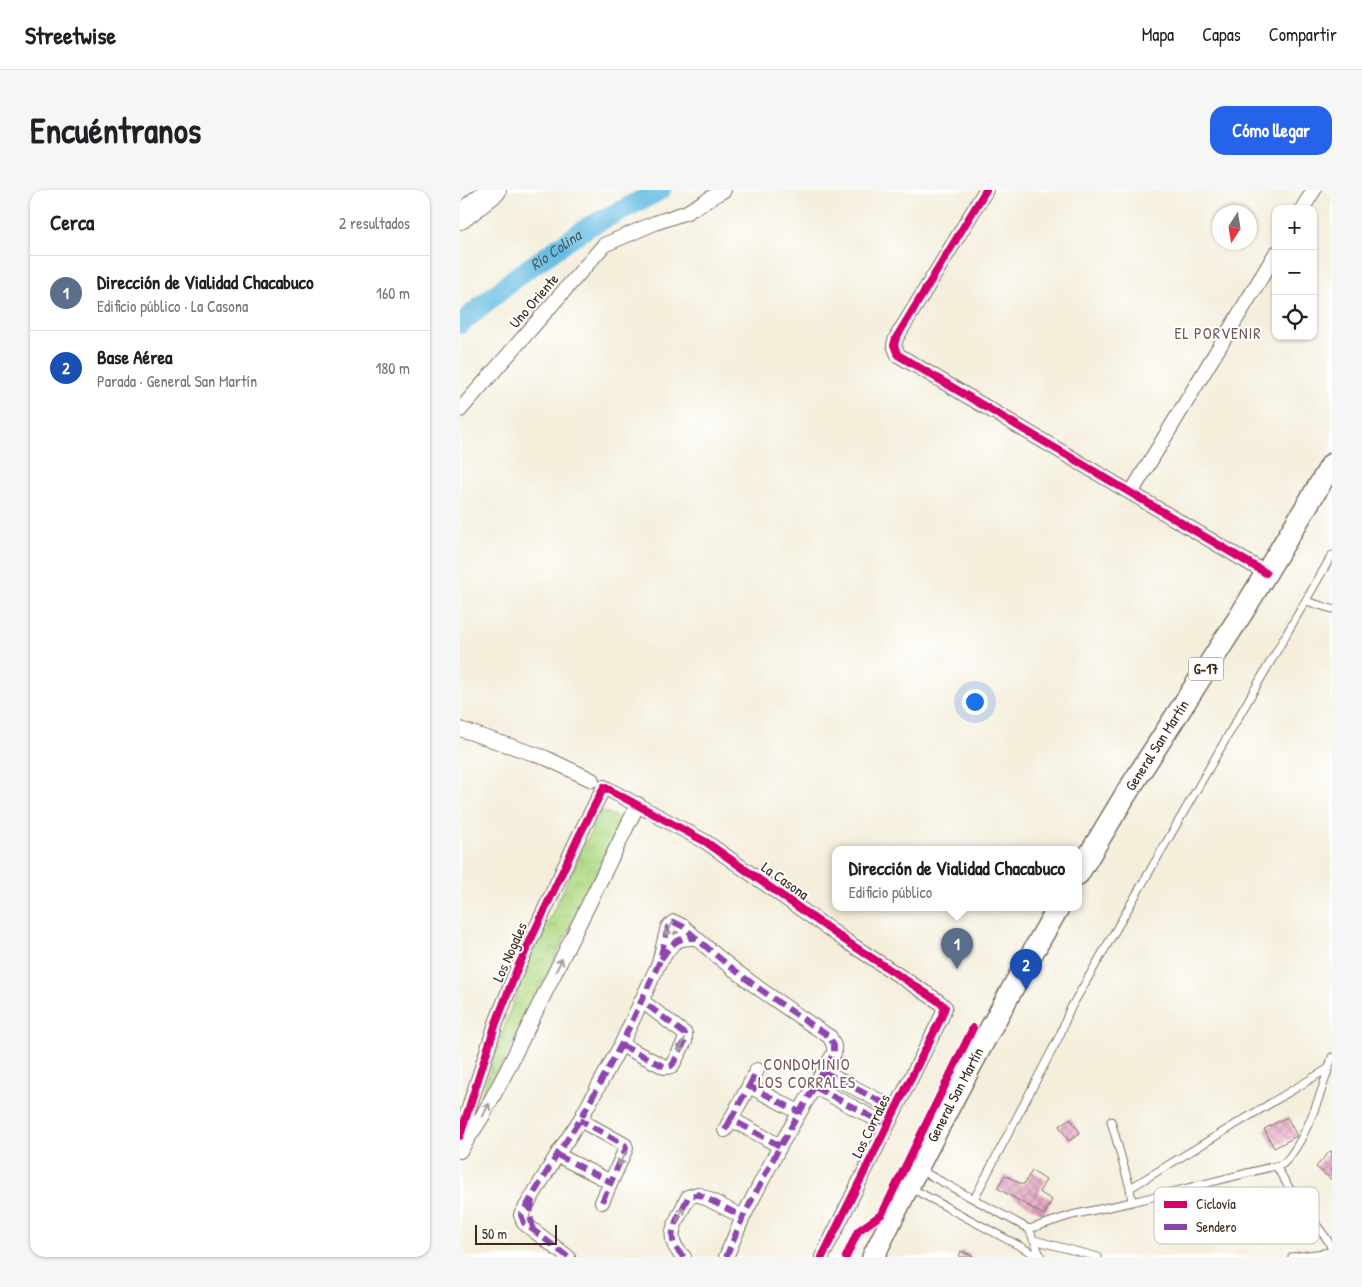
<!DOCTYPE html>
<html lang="es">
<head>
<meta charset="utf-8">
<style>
	:root { --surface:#fff; --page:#f6f6f6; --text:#202124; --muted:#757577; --line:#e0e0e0; --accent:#2563eb }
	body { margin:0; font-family:"Patrick Hand",sans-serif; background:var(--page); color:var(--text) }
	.controls { position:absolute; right:15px; top:15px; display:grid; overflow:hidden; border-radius:10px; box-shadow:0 1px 4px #0004 }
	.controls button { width:45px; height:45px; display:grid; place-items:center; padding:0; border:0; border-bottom:1px solid var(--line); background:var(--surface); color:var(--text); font:25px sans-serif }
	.compass { position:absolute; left:752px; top:15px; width:45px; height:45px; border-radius:50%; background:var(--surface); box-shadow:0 1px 4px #0004; rotate:192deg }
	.scale { position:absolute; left:15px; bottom:12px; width:82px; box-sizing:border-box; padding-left:5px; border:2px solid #3b2a1e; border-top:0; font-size:14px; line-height:18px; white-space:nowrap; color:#3b2a1e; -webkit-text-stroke:4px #fff; paint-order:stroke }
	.you { position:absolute; left:514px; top:511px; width:18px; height:18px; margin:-12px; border:4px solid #fff; border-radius:50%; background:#1a73e8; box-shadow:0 0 0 8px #1a73e833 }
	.badge { display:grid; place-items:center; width:32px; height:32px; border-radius:50%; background:var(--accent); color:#fff; font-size:16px; font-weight:700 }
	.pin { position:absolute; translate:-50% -41px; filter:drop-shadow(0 1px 2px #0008) }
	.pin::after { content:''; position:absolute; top:26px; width:18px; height:15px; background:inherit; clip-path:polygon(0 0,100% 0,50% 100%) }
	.popup { position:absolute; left:372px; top:656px; width:250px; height:65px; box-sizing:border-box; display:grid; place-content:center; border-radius:10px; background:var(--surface); filter:drop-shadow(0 1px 4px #0005); font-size:16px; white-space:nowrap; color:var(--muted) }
	.popup b { font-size:19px; color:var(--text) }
	.popup::after { content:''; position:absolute; left:50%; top:100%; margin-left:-10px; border:10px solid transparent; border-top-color:var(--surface) }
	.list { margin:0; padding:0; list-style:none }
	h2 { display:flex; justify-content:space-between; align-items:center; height:65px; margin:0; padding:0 20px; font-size:21px }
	h2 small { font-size:16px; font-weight:400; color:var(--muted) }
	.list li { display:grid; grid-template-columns:32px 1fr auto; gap:15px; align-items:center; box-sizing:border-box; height:75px; padding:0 20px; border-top:1px solid var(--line) }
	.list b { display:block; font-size:19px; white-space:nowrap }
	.list p { margin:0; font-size:16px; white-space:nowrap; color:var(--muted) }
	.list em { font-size:16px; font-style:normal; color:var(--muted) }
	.icon { flex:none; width:28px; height:28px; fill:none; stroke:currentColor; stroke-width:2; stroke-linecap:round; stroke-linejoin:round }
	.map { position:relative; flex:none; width:872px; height:1067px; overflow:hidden; border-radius:15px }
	header { display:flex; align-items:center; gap:30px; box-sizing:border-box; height:70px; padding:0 25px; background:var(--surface); border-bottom:1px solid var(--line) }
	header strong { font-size:24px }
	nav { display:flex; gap:28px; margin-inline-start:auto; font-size:18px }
	.intro { display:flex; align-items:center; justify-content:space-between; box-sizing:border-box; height:120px; padding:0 30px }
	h1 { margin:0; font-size:35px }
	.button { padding:12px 22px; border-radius:15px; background:var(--accent); color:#fff; font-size:18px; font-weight:700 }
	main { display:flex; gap:30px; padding:0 30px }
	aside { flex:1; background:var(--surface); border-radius:15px; box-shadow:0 1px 4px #0004 }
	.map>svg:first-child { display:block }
	.park { fill:url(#park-crowns); stroke:#768252 }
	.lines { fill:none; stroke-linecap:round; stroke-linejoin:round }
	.river { stroke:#64bbe1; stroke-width:20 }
	.building { fill:url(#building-cross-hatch) }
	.lane-casing { stroke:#7c6f60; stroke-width:9 }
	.street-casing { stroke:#7c6f60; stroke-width:16 }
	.primary-casing { stroke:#7c6f60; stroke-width:24 }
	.highway-casing { stroke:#7c6f60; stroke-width:26 }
	.lane { stroke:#fff; stroke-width:7 }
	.street { stroke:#fff; stroke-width:14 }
	.primary { stroke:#fff; stroke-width:21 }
	.highway { stroke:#fff; stroke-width:24 }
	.quiet { stroke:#8e44ad; stroke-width:6; stroke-dasharray:12 6; stroke-linecap:butt }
	.cycleway-casing { stroke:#fff; stroke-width:11 }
	.cycleway { stroke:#d6006c; stroke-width:8 }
	.oneway { stroke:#a79f9a }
	.labels { text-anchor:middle; stroke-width:4; stroke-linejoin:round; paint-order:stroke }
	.shield { fill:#fff; stroke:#766a62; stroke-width:1 }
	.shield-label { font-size:14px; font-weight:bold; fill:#3b2a1e }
	.street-label { font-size:15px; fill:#3b2a1e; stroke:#fff }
	.water-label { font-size:16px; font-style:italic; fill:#495d62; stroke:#fff }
	.neighbourhood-label { font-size:16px; letter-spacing:1px; fill:#765557; stroke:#fff }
	.key { fill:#fff; stroke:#c4bfbc; stroke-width:1 }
	.key-label { font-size:14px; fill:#3b2a1e }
</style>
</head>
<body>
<header>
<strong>Streetwise</strong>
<nav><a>Mapa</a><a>Capas</a><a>Compartir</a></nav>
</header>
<div class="intro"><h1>Encuéntranos</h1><a class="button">Cómo llegar</a></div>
<main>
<aside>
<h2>Cerca<small>2 resultados</small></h2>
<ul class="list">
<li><span class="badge" style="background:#5c6f8a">1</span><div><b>Dirección de Vialidad Chacabuco</b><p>Edificio público · La Casona</p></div><em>160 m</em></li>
<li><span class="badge" style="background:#1a4fb4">2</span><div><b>Base Aérea</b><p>Parada · General San Martín</p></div><em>180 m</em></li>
</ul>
</aside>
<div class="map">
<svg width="872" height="1067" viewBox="0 0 872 1067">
	<defs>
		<pattern id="park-crowns" width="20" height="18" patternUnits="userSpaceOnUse" patternTransform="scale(1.25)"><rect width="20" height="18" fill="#b0da85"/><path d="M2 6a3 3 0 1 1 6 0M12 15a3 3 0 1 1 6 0" fill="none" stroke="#98bb72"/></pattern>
		<pattern id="building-cross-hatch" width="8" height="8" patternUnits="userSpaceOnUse" patternTransform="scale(1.25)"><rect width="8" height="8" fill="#e4a6c2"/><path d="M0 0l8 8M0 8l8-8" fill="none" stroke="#ba879d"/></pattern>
	</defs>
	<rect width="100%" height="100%" fill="#fff"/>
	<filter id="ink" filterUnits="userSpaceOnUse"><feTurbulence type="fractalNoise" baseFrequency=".02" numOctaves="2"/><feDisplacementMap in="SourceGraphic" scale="10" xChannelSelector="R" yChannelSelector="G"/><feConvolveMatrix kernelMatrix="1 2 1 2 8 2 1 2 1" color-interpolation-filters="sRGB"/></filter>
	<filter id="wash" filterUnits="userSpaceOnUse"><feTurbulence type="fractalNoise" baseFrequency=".0096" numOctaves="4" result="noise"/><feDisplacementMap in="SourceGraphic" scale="20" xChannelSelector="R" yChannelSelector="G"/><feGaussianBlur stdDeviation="1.12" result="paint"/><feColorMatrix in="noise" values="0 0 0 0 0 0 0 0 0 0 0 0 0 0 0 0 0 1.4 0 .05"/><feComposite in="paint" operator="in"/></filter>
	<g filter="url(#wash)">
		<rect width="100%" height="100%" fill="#f4eedb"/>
		<path class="park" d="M141,620L163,630L21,917L18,914L61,789Z"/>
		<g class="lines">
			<path class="river" id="s1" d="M0,134L56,87L128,37L201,0"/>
		</g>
		<g id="blocks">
			<path class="building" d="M827,927L837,946L814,958L804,939Z
				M610,928L620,943L609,951L599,936Z
				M870,961L872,962V990L856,977Z
				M572,981L586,990L579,1002L592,1010L584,1025L537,998L545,985L563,995Z
				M501,1061L515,1067H499Z"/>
		</g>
	</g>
	<g filter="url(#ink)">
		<use href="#blocks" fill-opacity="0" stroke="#7c6f60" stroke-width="1"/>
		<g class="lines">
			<g class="lane-casing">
				<path id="lane" d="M846,411L872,419
					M651,931L670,998L672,1012
					M816,976L828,996L869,1052L872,1061
					M460,980L569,1039L581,1067
					M451,998L580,1067
					M670,998L869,878
					M514,1009L600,845L609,821L872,365
					M569,1039L612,1025L672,1012L823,974C846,953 863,898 872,867
					M574,1050L638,1067
					M832,1067L872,1062"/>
			</g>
			<g class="street-casing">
				<path id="street" d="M526,0L436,148L434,155L438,165L806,383
					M842,19L854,0
					M0,220L144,55L195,33L227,22L264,0
					M671,303L816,63
					M0,539L86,568L132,590
					M202,769C212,753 216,747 235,748
					M161,855L205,877L211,876L213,874L225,851V844L182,811
					M364,882L435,919
					M289,896L297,880
					M355,897L427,935
					M265,940L271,929
					M0,946L36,833L58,777L119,646L144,597L246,652L386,751L478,811L485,817L481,828L362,1067
					M320,956L271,929L289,896L339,922
					M0,961L22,927L46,882L178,614
					M97,965L151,992L166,958L165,955L120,930
					M142,1012L151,992
					M108,1067L64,1033L61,1025L97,965L120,930L161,855L199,773L208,737L214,732L224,737C270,780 317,812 370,847L374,856V863L320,956L283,1027L266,1067
					M224,1067C201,1047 218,1030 228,1007L238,1004L283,1027"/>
			</g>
			<g class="primary-casing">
				<g id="primary">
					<path id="s2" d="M618,684L666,604L782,423L872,274"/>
					<path id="s3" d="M413,1067C471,949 532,832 598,718"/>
				</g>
			</g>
			<g class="highway-casing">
				<path id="highway" d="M0,27L34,0"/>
			</g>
			<use href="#lane" class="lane"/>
			<use href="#street" class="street"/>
			<use href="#primary" class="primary"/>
			<use href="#highway" class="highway"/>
			<path class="quiet" d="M201,769C212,754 216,747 235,748
				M161,855L205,877L211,876L213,874L225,851V844L182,811
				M364,882L435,919
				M289,896L297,880
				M355,897L427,935
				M265,940L271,929
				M320,956L271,929L289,896L339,922
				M97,965L151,992L166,958L165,955L120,930
				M72,1010L70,1026L73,1038
				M142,1012L151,992
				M108,1067L64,1033L61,1025L97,965L120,930L161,855L199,773L208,737L214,732L224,737C270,780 317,812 370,847L374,856V863L320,956L283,1027L266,1067
				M224,1067C201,1047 218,1030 228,1007L238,1004L283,1027"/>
			<g class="cycleway-casing">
				<path id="cycleway" d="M526,0L436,148L434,155L438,165L806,383
					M0,946L36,833L58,777L119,646L144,597L246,652L386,751L478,811L485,817L481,828L362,1067
					M386,1067L398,1041L422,1024L513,838"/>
			</g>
			<use href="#cycleway" class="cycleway"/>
		</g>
		<defs><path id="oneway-shaft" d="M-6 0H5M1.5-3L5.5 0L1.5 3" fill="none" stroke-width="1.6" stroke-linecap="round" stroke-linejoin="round" transform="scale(1.25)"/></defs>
		<g class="oneway">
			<use href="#oneway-shaft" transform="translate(209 739) rotate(121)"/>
			<use href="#oneway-shaft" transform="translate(99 775) rotate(-64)"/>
			<use href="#oneway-shaft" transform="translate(222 855) rotate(115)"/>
			<use href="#oneway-shaft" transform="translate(26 920) rotate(-62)"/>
			<use href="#oneway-shaft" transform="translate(162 969) rotate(116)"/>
			<use href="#oneway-shaft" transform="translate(220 1024) rotate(-65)"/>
		</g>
	</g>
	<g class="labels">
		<rect class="shield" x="728.5" y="467.5" width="35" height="23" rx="4"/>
		<g class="shield-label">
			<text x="746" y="484">G-17</text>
		</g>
		<g class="street-label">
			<text transform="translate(74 111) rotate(-49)" y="5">Uno Oriente</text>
			<text dy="5" stroke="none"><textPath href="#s2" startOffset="151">General San Martín</textPath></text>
			<text transform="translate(325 691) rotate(35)" y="5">La Casona</text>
			<text transform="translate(50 762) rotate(-66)" y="5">Los Nogales</text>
			<text dy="5" stroke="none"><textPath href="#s3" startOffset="182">General San Martín</textPath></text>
			<text transform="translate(411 936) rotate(-64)" y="5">Los Corrales</text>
		</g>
		<g class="water-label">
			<text dy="6" stroke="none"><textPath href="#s1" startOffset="121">Río Colina</textPath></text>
		</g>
		<g class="neighbourhood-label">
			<text x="758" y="149">EL PORVENIR</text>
			<text x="347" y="880">CONDOMINIO<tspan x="347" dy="18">LOS CORRALES</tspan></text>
		</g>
	</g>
	<rect x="694" y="997" width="165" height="57" rx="8" class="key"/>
	<rect x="704" y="1011" width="23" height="7" fill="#d6006c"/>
	<rect x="704" y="1034" width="23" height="6" fill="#8e44ad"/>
	<g class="key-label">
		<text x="736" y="1019">Ciclovía</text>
		<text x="736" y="1042">Sendero</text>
	</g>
</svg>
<div class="controls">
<button>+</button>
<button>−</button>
<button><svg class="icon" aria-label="locate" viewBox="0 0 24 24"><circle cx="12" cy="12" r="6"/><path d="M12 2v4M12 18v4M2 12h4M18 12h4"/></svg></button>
</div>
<svg class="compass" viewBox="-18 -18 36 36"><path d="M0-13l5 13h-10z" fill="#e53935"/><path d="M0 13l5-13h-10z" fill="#757577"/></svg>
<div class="scale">50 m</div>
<div class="you"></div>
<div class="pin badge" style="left:497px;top:779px;background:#5c6f8a">1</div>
<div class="popup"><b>Dirección de Vialidad Chacabuco</b>Edificio público</div>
<div class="pin badge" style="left:566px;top:800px;background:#1a4fb4">2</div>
</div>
</main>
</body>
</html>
